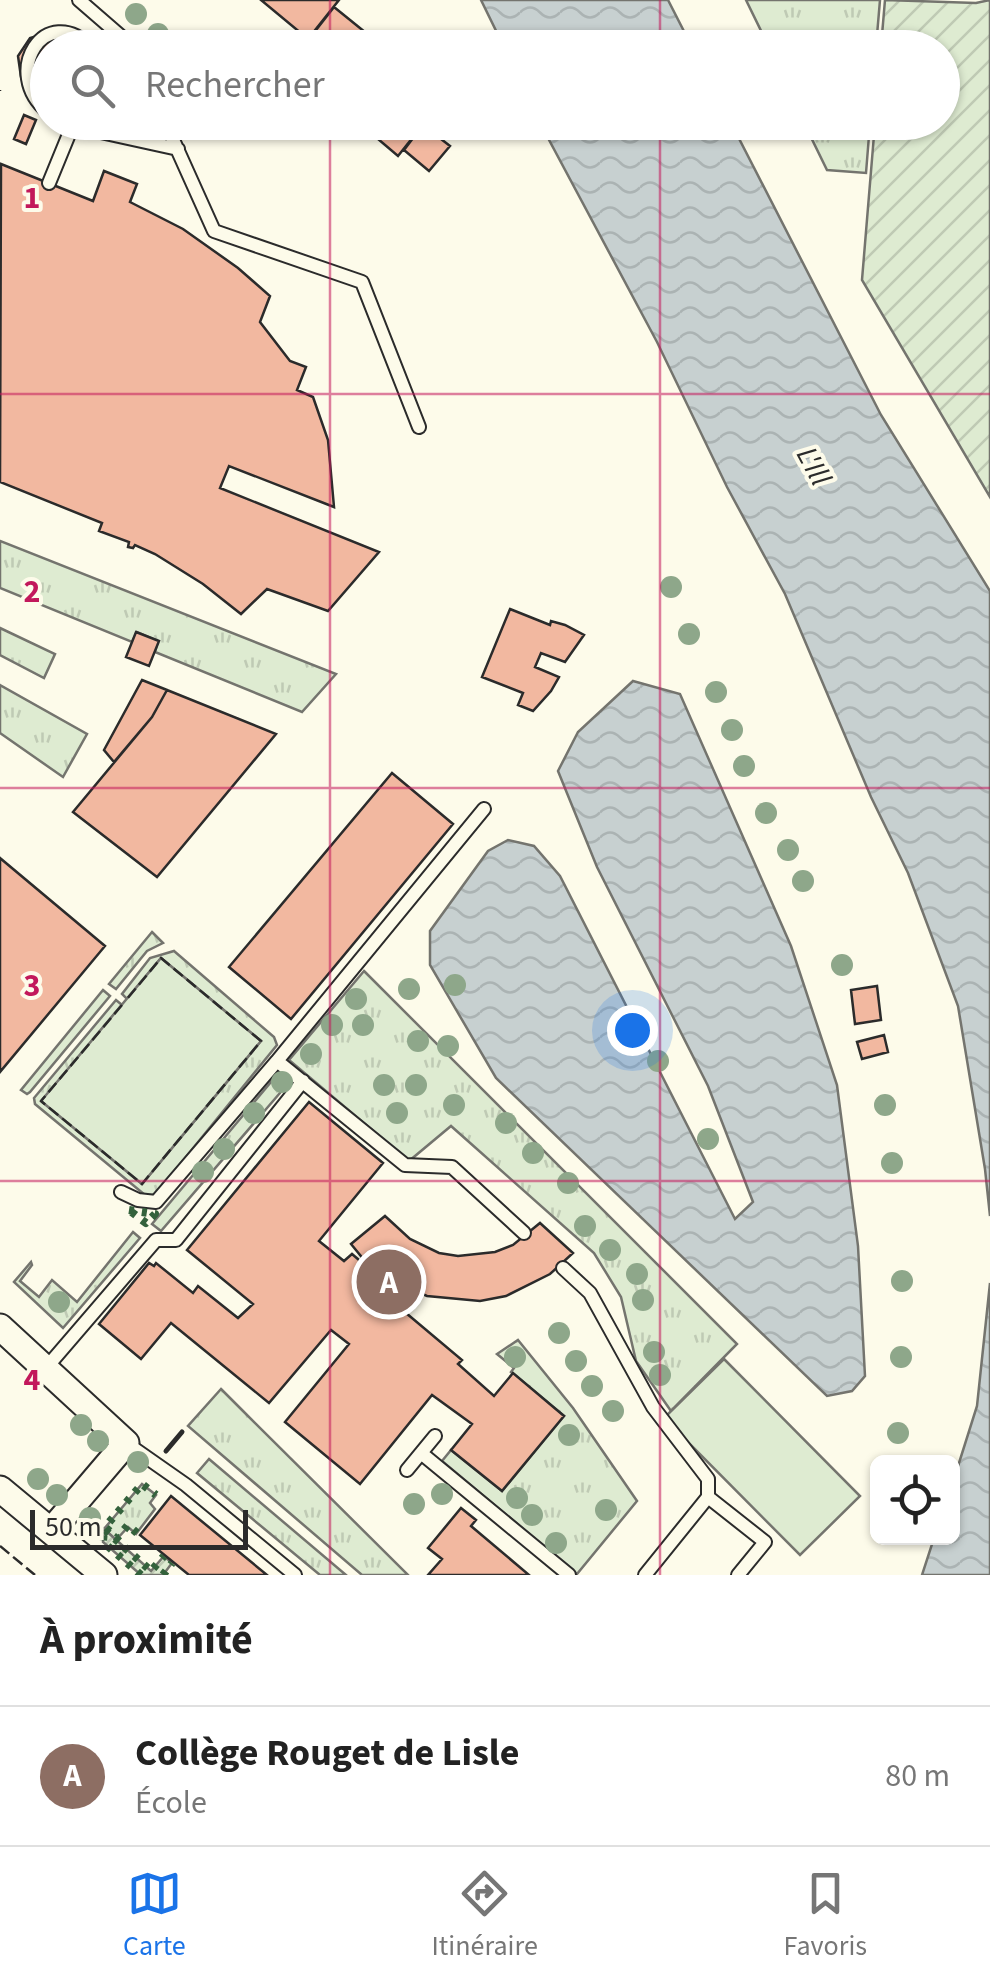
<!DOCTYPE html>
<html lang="fr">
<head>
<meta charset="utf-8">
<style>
	:root { --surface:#fff; --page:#f6f6f6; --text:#222; --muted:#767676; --line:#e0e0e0; --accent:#1a73e8 }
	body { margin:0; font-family:"Source Sans 3",sans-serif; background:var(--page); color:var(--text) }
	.controls { position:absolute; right:30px; bottom:30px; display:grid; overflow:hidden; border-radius:15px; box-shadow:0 2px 8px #0004 }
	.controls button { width:90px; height:90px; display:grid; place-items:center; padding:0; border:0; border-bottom:2px solid var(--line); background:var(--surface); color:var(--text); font:50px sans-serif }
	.scale { position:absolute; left:30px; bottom:25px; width:218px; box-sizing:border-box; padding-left:10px; border:5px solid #2b2b2b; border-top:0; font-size:28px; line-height:35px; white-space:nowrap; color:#2b2b2b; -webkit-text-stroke:8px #fdfbea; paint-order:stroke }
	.you { position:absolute; left:632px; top:1030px; width:35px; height:35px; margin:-25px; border:8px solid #fff; border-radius:50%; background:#1a73e8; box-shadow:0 0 0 15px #1a73e833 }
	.badge { display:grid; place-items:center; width:65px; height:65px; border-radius:50%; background:var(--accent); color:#fff; font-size:32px; font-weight:700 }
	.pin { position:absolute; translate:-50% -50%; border:5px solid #fff; box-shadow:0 2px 10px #0006 }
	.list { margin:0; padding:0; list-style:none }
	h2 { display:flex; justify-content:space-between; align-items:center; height:130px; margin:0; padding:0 40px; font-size:42px }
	h2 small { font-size:32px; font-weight:400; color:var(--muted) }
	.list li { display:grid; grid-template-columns:65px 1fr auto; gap:30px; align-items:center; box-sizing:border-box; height:140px; padding:0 40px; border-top:2px solid var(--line) }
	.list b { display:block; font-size:38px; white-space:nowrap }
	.list p { margin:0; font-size:32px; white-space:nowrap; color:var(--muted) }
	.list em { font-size:32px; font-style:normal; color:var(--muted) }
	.icon { flex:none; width:55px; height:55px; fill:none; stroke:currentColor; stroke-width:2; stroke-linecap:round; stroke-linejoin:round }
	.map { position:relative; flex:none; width:990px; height:1575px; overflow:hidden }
	.search { position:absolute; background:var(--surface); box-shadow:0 2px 8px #0004; left:30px; right:30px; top:30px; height:110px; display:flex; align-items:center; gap:25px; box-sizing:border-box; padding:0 35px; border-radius:55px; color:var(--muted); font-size:38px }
	.sheet { height:270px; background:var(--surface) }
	nav { display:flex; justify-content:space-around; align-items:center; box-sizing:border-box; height:140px; border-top:2px solid var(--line); background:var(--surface); font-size:28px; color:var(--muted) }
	nav a { display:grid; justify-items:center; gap:5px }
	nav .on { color:var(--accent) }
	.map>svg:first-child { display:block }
	.grass { fill:url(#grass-tufts); stroke:#74746e; stroke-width:2.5 }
	.park { fill:#deebd1; stroke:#74746e; stroke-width:2.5 }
	.garden { fill:url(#garden-furrows); stroke:#74746e; stroke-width:2.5 }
	.water { fill:url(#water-waves); stroke:#74746e; stroke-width:2.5 }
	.building { fill:#f2b8a0; stroke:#2b2b2b; stroke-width:2.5 }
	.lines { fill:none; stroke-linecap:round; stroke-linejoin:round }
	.service-casing { stroke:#2b2b2b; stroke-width:16 }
	.minor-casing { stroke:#2b2b2b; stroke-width:29 }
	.service { stroke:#fdfbea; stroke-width:12 }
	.minor { stroke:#fdfbea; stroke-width:25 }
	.hedge { stroke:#34623c; stroke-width:8; stroke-dasharray:5 8; stroke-linecap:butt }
	.fence { stroke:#2b2b2b; stroke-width:2.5; stroke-dasharray:12 5; stroke-linecap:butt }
	.wall { stroke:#2b2b2b; stroke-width:5 }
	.tree { fill:#8ea78a }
	.grid { fill:none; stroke:#c2185b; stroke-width:2.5; stroke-opacity:0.55 }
	.labels { text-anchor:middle; stroke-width:8; stroke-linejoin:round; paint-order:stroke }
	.water-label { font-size:30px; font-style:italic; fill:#2b2b2b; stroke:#fdfbea }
	.grid-label { font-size:32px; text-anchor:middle; font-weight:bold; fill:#c2185b; stroke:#fdfbea; stroke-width:8; stroke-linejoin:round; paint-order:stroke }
</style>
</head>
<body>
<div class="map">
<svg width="990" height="1575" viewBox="0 0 990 1575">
	<defs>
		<pattern id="grass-tufts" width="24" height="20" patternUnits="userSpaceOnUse" patternTransform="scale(2.5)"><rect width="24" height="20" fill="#deebd1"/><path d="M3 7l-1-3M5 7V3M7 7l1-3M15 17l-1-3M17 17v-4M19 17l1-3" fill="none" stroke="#bfcab4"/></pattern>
		<pattern id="garden-furrows" width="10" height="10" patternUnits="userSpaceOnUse" patternTransform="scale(2.5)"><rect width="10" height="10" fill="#deebd1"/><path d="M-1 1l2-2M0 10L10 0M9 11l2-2" fill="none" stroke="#bfcab4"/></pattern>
		<pattern id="water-waves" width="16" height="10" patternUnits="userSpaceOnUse" patternTransform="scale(2.5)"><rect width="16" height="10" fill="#c7d0d0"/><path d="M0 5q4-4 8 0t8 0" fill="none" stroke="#abb3b3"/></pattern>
	</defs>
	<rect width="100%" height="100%" fill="#fdfbea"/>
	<path class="grass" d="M746,0H880L876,47H769Z
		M804,123H870L866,173L827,170Z
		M0,541L336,674L302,712L155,652L158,641L137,632L132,642L0,588Z
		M0,628L55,654L44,678L0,655Z
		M0,685L87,734L63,777L0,733Z
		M152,932L163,943L147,951L116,989L109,984Z
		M174,951L274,1037L277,1045L155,1195H145L35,1104L34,1098L116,1000L122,1005L42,1101L142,1184L261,1041L161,958L127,999L122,994L150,958Z
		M364,971L737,1344L671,1411L636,1361L621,1297L594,1253L451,1126L409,1161L289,1060Z
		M103,990L110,996L30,1092L27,1094L21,1090Z
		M281,1070L292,1079L161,1231L152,1224Z
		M133,1232L140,1238L63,1328L14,1282L31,1262L32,1265L20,1281L39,1297L52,1280L77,1302Z
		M518,1340L573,1408L637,1501L577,1574L442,1461L451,1450L502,1491L564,1416L511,1372L514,1368L497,1354Z
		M221,1389L244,1412L408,1575H362L188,1426Z
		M209,1459L346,1575H320L197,1473Z
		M142,1484L156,1495L150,1503L155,1509L136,1534L128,1527L116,1540L104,1529Z"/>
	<path class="park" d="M161,958L261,1041L142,1184L41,1101Z
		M724,1359L860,1496L800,1555L664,1418Z"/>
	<path class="garden" d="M885,0L976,3L990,0V497L862,280L875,123L942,122V48L881,47Z
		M104,1529L151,1571L164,1556L172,1563L163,1575H141L103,1542Z"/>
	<path class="water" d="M481,0H668L692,47H504Z
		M540,123H731L881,415L990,591V1216L985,1169L958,1006L908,873L871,797L785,594L727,487L657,342Z
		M633,681L680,694L791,946L837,1085L858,1246L865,1376L852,1391L827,1396L496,1078L430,965V931L488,851L508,840L534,846L560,876L735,1219L753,1202L708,1086L597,867L558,771L578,732Z
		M990,1283V1575H922L934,1538H952L953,1482L977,1406Z"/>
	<path class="building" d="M261,0H339L308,39Z
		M334,7L376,41L371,48H302Z
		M50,32L69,39L76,48H48V96L27,86L21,77L18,56L30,38Z
		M24,115L36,120L26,144L14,139Z
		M358,122H425L398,156Z
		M423,125L450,146L429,171L404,150Z
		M1,164L93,201L104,171L137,184L130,202L183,229L238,268L270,296L260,322L290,361L306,367L297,390L313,397L328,440L334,507L229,466L220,488L379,552L328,611L267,589L241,614L203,584L155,554L135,545L133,548L128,547L129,542L99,531L102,523L0,482Z
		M510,609L550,625L551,621L565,625L584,635L565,662L541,653L535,667L559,677L551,691L533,711L518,705L523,693L482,677Z
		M136,632L159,641L149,666L126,657Z
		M142,680L167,690L152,717L114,762L104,750Z
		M167,690L276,734L157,877L73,812L152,717Z
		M392,773L453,824L291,1019L229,967Z
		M0,858L105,946L0,1072Z
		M877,986L881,1020L855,1024L851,990Z
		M884,1035L888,1052L862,1059L857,1042Z
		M309,1102L383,1163L319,1241L344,1261L352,1254L387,1284L381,1291L387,1297L462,1360L458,1364L494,1396L513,1373L564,1416L502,1491L451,1450L472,1424L432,1395L360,1484L285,1422L349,1344L331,1330L269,1403L171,1323L141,1359L99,1324L149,1263L154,1266L156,1263L193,1293L198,1286L238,1318L253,1304L187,1250Z
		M385,1216L410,1239L439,1253L458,1256L495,1252L513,1245L540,1223L573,1253L550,1274L506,1296L480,1301L427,1296L389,1280L365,1261L351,1244Z
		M171,1496L267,1575H189L140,1535Z
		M461,1508L476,1520L471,1526L529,1575H428L442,1559L428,1548Z"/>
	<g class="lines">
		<g class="service-casing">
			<path id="service" d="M79,0L124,39L128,48
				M48,112C0,73 45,0 92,48
				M74,122L96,131L178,149
				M165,122L214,231L362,282L419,427
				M49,183L74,122
				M277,1061L484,809
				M121,1192L138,1200L156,1202L277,1061L405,1165L452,1167L524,1233
				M563,1268L590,1293L653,1407L708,1479V1497
				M46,1368L156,1240H176L303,1081
				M126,1443L186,1485L295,1575
				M421,1453L435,1436
				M407,1470L421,1453L569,1575
				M645,1575L708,1497L765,1542L738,1575"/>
		</g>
		<g class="minor-casing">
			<path id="minor" d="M0,1327L126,1443L51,1531
				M0,1489L104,1575"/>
		</g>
		<use href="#service" class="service"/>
		<use href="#minor" class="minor"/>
		<path class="hedge" d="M129,1210L155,1214L146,1223Z
			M137,1533L128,1525L117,1538L105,1527L142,1484L156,1495
			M141,1575L103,1542L104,1529L151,1571L164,1556
			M163,1575L172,1563"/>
		<path class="fence" d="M0,91V90
			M122,1005L41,1101L142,1184L261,1041L161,958L127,999
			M0,1546L35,1575"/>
		<path class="wall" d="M166,1451L182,1432"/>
	</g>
	<g class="tree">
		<circle cx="136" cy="14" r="11"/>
		<circle cx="158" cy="34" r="11"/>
		<circle cx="671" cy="587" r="11"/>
		<circle cx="689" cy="634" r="11"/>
		<circle cx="716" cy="692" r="11"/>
		<circle cx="732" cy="730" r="11"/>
		<circle cx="744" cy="766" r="11"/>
		<circle cx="766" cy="813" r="11"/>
		<circle cx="788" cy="850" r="11"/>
		<circle cx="803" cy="881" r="11"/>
		<circle cx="842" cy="965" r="11"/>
		<circle cx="455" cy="985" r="11"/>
		<circle cx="409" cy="989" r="11"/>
		<circle cx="356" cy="999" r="11"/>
		<circle cx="332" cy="1025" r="11"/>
		<circle cx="363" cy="1025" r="11"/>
		<circle cx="418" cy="1041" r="11"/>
		<circle cx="448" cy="1046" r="11"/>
		<circle cx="311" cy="1054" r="11"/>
		<circle cx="658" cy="1061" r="11"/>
		<circle cx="282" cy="1082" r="11"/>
		<circle cx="384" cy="1085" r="11"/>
		<circle cx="416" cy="1085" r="11"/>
		<circle cx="454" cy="1105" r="11"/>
		<circle cx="885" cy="1105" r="11"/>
		<circle cx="254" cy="1113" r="11"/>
		<circle cx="397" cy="1113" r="11"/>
		<circle cx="506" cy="1123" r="11"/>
		<circle cx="708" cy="1139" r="11"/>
		<circle cx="224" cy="1149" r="11"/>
		<circle cx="533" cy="1153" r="11"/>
		<circle cx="892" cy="1163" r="11"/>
		<circle cx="203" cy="1172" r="11"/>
		<circle cx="568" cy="1183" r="11"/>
		<circle cx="585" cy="1226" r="11"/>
		<circle cx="610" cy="1250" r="11"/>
		<circle cx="637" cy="1274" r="11"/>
		<circle cx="902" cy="1281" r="11"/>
		<circle cx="643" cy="1300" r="11"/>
		<circle cx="59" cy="1302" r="11"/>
		<circle cx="559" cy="1333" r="11"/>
		<circle cx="654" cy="1352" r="11"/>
		<circle cx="515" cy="1357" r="11"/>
		<circle cx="901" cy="1357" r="11"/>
		<circle cx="576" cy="1361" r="11"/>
		<circle cx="660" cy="1375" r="11"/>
		<circle cx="592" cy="1386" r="11"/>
		<circle cx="613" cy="1411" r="11"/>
		<circle cx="81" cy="1425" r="11"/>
		<circle cx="898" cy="1433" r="11"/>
		<circle cx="569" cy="1435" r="11"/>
		<circle cx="98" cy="1441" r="11"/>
		<circle cx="138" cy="1462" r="11"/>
		<circle cx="38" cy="1479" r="11"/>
		<circle cx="442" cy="1494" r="11"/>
		<circle cx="57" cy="1495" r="11"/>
		<circle cx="517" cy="1498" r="11"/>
		<circle cx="414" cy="1504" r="11"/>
		<circle cx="606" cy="1510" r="11"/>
		<circle cx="532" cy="1515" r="11"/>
		<circle cx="90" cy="1518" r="11"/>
		<circle cx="556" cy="1543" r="11"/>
	</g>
	<path class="grid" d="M330,0V48M660,0V48M330,122V1575M660,122V1575M0,394H990M0,788H990M0,1181H990"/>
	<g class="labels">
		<g class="water-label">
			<text transform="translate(814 466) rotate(62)" y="10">L'Ill</text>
		</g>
	</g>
	<g class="grid-label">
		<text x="32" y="208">1</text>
		<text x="32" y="602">2</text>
		<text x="32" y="996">3</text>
		<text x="32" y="1390">4</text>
	</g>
</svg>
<div class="controls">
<button><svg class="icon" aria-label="locate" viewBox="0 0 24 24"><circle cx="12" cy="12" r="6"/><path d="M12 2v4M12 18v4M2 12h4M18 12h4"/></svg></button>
</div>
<div class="scale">50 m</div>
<div class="you"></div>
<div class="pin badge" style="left:389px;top:1282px;background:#8d6e63">A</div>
<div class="search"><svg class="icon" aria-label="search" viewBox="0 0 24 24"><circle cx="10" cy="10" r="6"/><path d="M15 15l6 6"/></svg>Rechercher</div>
</div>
<section class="sheet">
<h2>À proximité<small></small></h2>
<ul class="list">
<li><span class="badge" style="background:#8d6e63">A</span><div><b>Collège Rouget de Lisle</b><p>École</p></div><em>80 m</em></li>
</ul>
</section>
<nav>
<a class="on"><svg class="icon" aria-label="map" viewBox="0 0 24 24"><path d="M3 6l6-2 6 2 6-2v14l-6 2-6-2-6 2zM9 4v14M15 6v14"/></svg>Carte</a>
<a><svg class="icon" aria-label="directions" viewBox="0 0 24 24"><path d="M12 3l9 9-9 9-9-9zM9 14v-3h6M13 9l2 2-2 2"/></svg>Itinéraire</a>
<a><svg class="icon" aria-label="saved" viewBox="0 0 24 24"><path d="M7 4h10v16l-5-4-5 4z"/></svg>Favoris</a>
</nav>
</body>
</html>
